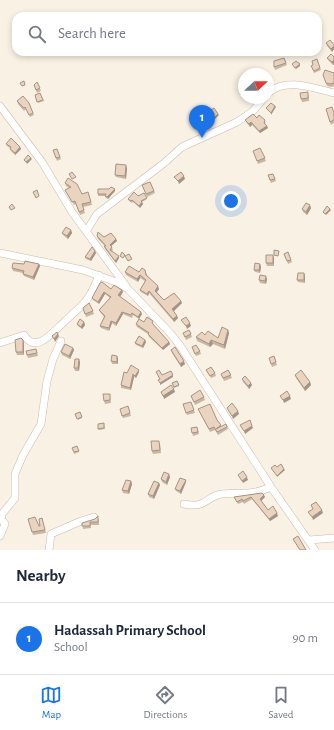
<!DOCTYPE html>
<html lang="en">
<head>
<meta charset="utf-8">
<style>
	:root { --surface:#fff; --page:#f6f6f7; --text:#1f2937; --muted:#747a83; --line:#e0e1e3; --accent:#1a73e8 }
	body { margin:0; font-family:"Alegreya Sans",sans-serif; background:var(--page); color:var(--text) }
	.compass { position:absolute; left:238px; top:68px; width:36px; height:36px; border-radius:50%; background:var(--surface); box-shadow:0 2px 6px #0003; rotate:68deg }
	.you { position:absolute; left:231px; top:201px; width:14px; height:14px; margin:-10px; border:3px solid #fff; border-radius:50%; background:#1a73e8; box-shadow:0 0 0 6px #1a73e833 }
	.badge { display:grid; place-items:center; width:26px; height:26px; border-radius:50%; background:var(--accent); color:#fff; font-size:13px; font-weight:700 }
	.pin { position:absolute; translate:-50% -33px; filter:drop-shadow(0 1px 2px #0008) }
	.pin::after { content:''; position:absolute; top:21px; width:14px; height:12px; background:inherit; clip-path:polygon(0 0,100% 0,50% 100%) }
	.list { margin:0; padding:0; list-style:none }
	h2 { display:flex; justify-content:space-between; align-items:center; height:52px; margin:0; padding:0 16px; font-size:17px }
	h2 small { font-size:13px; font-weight:400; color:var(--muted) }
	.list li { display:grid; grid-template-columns:26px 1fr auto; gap:12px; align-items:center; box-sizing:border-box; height:72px; padding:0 16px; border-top:1px solid var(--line) }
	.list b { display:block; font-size:15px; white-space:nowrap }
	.list p { margin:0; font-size:13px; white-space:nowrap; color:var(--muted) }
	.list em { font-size:13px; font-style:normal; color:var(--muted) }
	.icon { flex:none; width:22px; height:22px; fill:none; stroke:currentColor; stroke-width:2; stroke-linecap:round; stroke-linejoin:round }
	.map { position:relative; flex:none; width:334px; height:550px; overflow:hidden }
	.search { position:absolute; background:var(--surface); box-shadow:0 2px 6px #0003; left:12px; right:12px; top:12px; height:44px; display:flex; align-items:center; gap:10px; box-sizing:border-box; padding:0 14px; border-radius:12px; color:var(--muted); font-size:15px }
	.sheet { height:124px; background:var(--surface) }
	nav { display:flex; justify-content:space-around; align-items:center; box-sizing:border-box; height:56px; border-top:1px solid var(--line); background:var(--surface); font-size:11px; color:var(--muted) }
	nav a { display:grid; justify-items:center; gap:2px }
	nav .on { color:var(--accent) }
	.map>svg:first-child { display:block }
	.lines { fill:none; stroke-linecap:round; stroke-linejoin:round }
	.minor-casing { stroke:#c8bbac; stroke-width:8 }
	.minor { stroke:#fff; stroke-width:7 }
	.wall { fill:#cab6a4 }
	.shaded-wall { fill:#a49486 }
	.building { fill:#ebd4bf; stroke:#a49486 }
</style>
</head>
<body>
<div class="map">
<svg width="334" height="550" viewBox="0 0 334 550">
	<rect width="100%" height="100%" fill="#f9f2e4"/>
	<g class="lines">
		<g class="minor-casing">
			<path id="minor" d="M268,93C286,77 313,88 334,93
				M0,106L42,162L72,212L126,286
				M87,230L97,214L163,164L182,147L237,122L252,112L264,98
				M0,253L83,270L116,282L128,289L171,334L181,347L271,487L315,550
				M0,343L24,335C36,355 54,331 64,322C72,314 82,307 88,298C93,291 96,283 99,275
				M184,504C208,509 205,496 222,494C242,492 251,496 271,487
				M0,536L5,524L1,519L2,514L15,498V474L23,455L41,424L47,381L53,359L61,341
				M309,540L334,538
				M49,550L51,534L81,521L94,517"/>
		</g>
		<use href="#minor" class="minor"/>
	</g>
	<path class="wall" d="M326,43L334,45V49L332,52L327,46Z
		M334,57V64L333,65L328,60L327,58Z
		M284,58L287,65L275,70L274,67Z
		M317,59L321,70L314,73L311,66L313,65Z
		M334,73V86L331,87L327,86L323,75Z
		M37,82L41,91L37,93L34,85Z
		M40,93L44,101L38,103L35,95Z
		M309,95V101L302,102L301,99Z
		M17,101L29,103L34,115L30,117L26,109L24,111L18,104Z
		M326,109L334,113V123L331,125Z
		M257,118L266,123L265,124L268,128L260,133L252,125L250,127L246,122L245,120Z
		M6,144L20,147L21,149L15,155L11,151L10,149V148L7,146Z
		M260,148L266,161L258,164L253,151Z
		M57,149L61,159L57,161L53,150Z
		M127,168L126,179L116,177L115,175Z
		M273,174L276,181L271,183L268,175Z
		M150,182L155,193L147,197L142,185Z
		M65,183L82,194L88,192L92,205L83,207L85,213L80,215L76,204L74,205L67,193L65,190L69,188L66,186Z
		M109,189H115V191L108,199L106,198L105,196H98V194Z
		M138,196L147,198V199L142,202L143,204L140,208L133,202L132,203L129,201L128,199Z
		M311,208L307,215L303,212L302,209Z
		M71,230L72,233L68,239L63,235L62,233Z
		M97,236L116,239L117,241L111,246L113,250L112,251L119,258L116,263L105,249L104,246H105L98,239Z
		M95,251L96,253L91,261L86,259L85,257Z
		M288,252L292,262L288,264L284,254Z
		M274,258V266H267L266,263Z
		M24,264H39L40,266L34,280L24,276L23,273L13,271L12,268Z
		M260,264L261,267L260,273L255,272L254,270Z
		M145,270L147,275L159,289L157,292L164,300L181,301L182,303L173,311L177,316L178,318L174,322L149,293L148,296L141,292L140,290L145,281L140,278L138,282L126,275L125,272H139Z
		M304,273L305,276V283L298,282L297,280Z
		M267,279L266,284L260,283L259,280Z
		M100,283L111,289L122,290L123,292L120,297L142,314L139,319L133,315L132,318L123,314L116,326L112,323L109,331L101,328L100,326L104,317L100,312L99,310L110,298L105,294L99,304L93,300L92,298Z
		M89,303L94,314L86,317L83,308Z
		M84,322L85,325L82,329L78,326L77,324Z
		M144,322L154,324L153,325L169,342L170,344L163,350L149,337L148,334L137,327L136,324Z
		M189,330L192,337L186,340L183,333Z
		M228,330L229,333L225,349L213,344L210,347L197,341L196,337L205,335L218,338Z
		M145,340L146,342L143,348L136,345L135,343Z
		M24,343V355H17L16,352Z
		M192,347L200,351L201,354L196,356Z
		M73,348L74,350L70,359L62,355L61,352Z
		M171,350L185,364L181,367L172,353Z
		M37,352L38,356L28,358L27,355Z
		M117,356L118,359V364H112L111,361Z
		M274,356L277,365L272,367L269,358Z
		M80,362L79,371H75L74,368Z
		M206,370L215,373L216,376L211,378Z
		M228,370L232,378L224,381L221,374Z
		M139,372L136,378L134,377L131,390L121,388V385L127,373Z
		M295,375L310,382L311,385L305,391L296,378Z
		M242,379L252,385L249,389L243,382Z
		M177,381L179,386L174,388L172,383Z
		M110,394L111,403L105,404L104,401Z
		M191,396L204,397L205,400L195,405Z
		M191,402L195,413L187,415L186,413Z
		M128,406L131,416L123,418L122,416Z
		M198,409L217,420L221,426L227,427L228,429L218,435L215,430L210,432Z
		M80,412L82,418L78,420L75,414Z
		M104,423L105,429L99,430L98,429Z
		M197,427L199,434L193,436L191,428Z
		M160,443L161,453L153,454L152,451Z
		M77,446L79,452L74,454L72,448Z
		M170,477L167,485L162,482L161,479Z
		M131,481L132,484L129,494L123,493L122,490Z
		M186,482L181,494L176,491L175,489Z
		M159,483L160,485L154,499L149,497L148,494Z
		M262,493L265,497L261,501L268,510L278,516L270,521L252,499L244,504L243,502L238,504L234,497Z
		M42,518L46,533L33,535L28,519L39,526H40Z
		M99,519V525H91V528L83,529L82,523Z"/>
	<path class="shaded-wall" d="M334,46V49L332,52L331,49Z
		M334,60V64L333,65L332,62Z
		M300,64V66L296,69L295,68Z
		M275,106L276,107L271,115V113Z
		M218,114L219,115L215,119L214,118Z
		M251,122L252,125L250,127L249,124Z
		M267,126L268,128L260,133L259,131Z
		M20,147L21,149L15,155V153Z
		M31,158L32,159L27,164L26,162Z
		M126,165L127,168L126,179L125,176Z
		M184,176L185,179L179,184L178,181Z
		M115,189V191L108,199L107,197Z
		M142,202L143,204L140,208L139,206Z
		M310,205L311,208L307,215L306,212Z
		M330,209L331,210L326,215L325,214Z
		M71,230L72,233L68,239L67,236Z
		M116,239L117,241L110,247V245Z
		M95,251L96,253L91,261L90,259Z
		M273,255L274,258V266L273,263Z
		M119,256V258L116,263L115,261Z
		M39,264L40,266L34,280L33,277Z
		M260,264L261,267L260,273L259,270Z
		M304,273L305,276V283L304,280Z
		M140,275V278L138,282L137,279Z
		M266,276L267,279L266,284L265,281Z
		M158,286L159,289L156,293L155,291Z
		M122,290L123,292L119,298L118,295Z
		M149,291V293L148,296L147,294Z
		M104,292L105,294L99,304L98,302Z
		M181,301L182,303L173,312L172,309Z
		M122,312L123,314L116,326V323Z
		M141,312L142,314L139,319L138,317Z
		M177,316L178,318L174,322L173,319Z
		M111,321L112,323L109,331V328Z
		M84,322L85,325L82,329L81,327Z
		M190,323L191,326L187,329L186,326Z
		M228,330L229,333L225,349L224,345Z
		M58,334L59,336L55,342L54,339Z
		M23,340L24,343V355L23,352Z
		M145,340L146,342L143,348L142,346Z
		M211,340L213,344L210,347L209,344Z
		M169,342L170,344L163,350L162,348Z
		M73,348L74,350L70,359L69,356Z
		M117,356L118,359V364L117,362Z
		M79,359L80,362L79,371L78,368Z
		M184,361L185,364L181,367L180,364Z
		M139,370V372L136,378L135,376Z
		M133,374L134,377L131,390L130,388Z
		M173,375V377L160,385V383Z
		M310,382L311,385L305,391L304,388Z
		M251,383L252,385L249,389L248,386Z
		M174,389L175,392L164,399L163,396Z
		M290,396L291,399L284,403L283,400Z
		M238,411L239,414L233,419L232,416Z
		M252,426L253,428L245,434L244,431Z
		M284,469L285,470L277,477V476Z
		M169,474L170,477L167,485L166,482Z
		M247,477L248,480L243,483L242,481Z
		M186,480V482L181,494L180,491Z
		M131,481L132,484L129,494L128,491Z
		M159,483L160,485L154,499L153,496Z
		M264,495L265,497L261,501L260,499Z
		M322,510L323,513L313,520L312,517Z
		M277,513L278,516L270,521L269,519Z"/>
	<path class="building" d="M330,40L334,45V46L331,49L326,43Z
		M331,54L334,57V60L332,62L327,58Z
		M284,58L286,63L274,67V61Z
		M317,59L320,68L314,71L311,66L313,65L312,61Z
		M296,61L300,64L295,68L292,64Z
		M325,70L334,73V83L330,84L326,83L323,75Z
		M244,75V83L241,77Z
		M24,81L25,85L22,86L20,83Z
		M37,82L40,88L36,90L34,85Z
		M244,85V96L240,94L243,88L242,87Z
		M308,92V98L301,99L300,93Z
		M40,93L43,100L37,102L35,95Z
		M23,96L29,103L33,113L29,115L25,107L24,108L17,101Z
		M271,103L275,106L271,113L266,108Z
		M332,107L334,113V120L330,122L326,109Z
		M214,108L218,114L214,118L209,111Z
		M253,114L257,118L259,115L265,120L264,123L267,126L259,131L251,122L249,124L245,120Z
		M11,138L20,147L15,153L10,149L11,147L6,144Z
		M260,148L265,158L257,161L253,151Z
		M57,149L60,157L56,158L53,150Z
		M28,155L31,158L26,162L24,160Z
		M116,164L126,165L125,176L115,175Z
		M72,172L76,177L72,179L69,174Z
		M181,172L184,176L178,181L174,177Z
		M273,174L275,179L270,180L268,175Z
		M68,178L77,184L82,194L88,192L91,202L82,204L84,210L79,212L75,201L72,202L65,190L71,187L65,183Z
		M150,182L154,191L146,194L142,185Z
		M111,187L115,189L107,197L105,196L106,194H98V189H109Z
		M37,190L39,196L36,198L33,192Z
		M134,192L138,196L144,193L147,198L141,201L142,202L139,206L132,200L131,201L128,199Z
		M306,203L310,205L306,212L302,209Z
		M12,204L15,208L11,210L9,207Z
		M327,206L330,209L325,214L323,212Z
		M66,227L71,230L67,236L62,233Z
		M98,232L104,237L111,233L116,239L110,245L112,247L110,250L119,256L115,261L104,246H106L97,236Z
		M92,247L95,251L90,259L85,257Z
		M274,250L279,251L278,256L274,255Z
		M122,252L125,255L123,258L120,256Z
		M288,252L291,260L287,261L284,254Z
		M129,254L132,259L128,261L125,256Z
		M266,255H273V263H266Z
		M25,261L39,264L33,277L23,274L24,271L12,268L13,263L24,264Z
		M255,263L260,264L259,270H254Z
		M129,266L139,272L142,268L145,270L146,275L158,286L155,291L164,300L174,293L181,301L172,309L177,316L173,319L149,291L147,294L140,290L146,280L140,275L137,279L125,272Z
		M298,273H304V280H297Z
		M260,275L266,276L265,281L259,280Z
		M102,282L111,289L114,285L122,290L118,295L141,312L138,317L132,313L131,315L122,312L116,323L111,321L109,328L100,326L105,316L99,310L111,297L104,292L98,302L92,298L100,283Z
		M89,303L93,311L85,314L83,308Z
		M147,317L153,321L152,323L169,342L162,348L148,334L149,333L136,324L139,319L144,322Z
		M186,317L190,323L186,326L181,320Z
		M80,319L84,322L81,327L77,324Z
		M222,327L228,330L224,345L211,340L209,344L196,337L202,332L205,335L208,331L218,338Z
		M189,330L191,334L185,337L183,333Z
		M57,332L58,334L54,339L52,336Z
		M139,336L145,340L142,346L135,343Z
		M21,338L23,340V352H16L15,340Z
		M65,344L73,348L69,356L61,352Z
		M196,345L200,351L195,354L192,347Z
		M175,347L184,361L180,364L171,350Z
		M36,349L37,353L27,355L26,351Z
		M112,355L117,356V362L111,361Z
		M274,356L276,362L271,364L269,358Z
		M75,359H79L78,368H74Z
		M131,365L139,370L135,376L133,374L130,388L121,385L124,372L127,373Z
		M211,367L215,373L210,376L206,370Z
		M159,370L162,375L171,371L173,375L160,383L158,380L160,379L156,372Z
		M228,370L231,375L223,378L221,374Z
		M301,370L310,382L304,388L295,375Z
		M245,376L251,383L248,386L242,379Z
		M177,381L179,385L174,387L172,383Z
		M171,385L174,389L163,396L161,392Z
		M200,390L204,397L194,402L191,396Z
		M287,391L290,396L283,400L280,396Z
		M103,394H110V400L104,401Z
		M191,402L194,410L186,413L183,404Z
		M232,403L238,411L232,416L227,408Z
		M210,404L217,420L221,425L216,429L226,424L227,427L217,432L214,427L209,429L198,409Z
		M128,406L130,413L122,416L120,409Z
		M80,412L82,417L77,419L75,414Z
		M250,420L252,426L244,431L240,425Z
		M104,423V428L98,429V424Z
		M197,427L198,432L192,433L191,428Z
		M151,441H159L160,450L152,451Z
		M77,446L79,451L74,452L72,448Z
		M281,464L284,469L277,476L271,468L275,465L277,467Z
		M243,471L247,477L242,481L238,475Z
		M164,472L169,474L166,482L161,479Z
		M180,478L186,480L180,491L175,489Z
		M126,480L131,481L128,491L122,490Z
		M154,481L159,483L153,496L148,494Z
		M262,493L264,495L260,499L268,510L273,506L277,513L269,519L251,497L243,501L242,499L237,502L234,497Z
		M316,502L322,510L312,517L308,512L313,509L311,505Z
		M98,516V522H90V526H82V523L95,519Z
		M35,517L39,526H40L39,519L42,518L45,530L32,532L28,519Z
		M298,536L306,550H300L293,539Z"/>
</svg>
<svg class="compass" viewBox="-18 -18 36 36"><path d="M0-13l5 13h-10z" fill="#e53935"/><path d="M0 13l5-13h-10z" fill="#747a83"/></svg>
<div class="you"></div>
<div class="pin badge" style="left:202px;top:138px">1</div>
<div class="search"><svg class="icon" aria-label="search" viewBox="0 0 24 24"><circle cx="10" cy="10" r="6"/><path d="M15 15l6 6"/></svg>Search here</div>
</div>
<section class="sheet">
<h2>Nearby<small></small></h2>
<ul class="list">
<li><span class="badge">1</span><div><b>Hadassah Primary School</b><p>School</p></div><em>90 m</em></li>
</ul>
</section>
<nav>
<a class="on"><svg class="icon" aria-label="map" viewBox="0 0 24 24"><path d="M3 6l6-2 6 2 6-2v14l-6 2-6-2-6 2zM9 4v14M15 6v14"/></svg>Map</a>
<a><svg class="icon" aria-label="directions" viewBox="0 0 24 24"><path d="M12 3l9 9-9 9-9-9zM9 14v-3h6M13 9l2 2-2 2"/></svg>Directions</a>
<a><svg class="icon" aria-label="saved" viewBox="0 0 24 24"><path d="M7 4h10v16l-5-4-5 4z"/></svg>Saved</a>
</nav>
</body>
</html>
